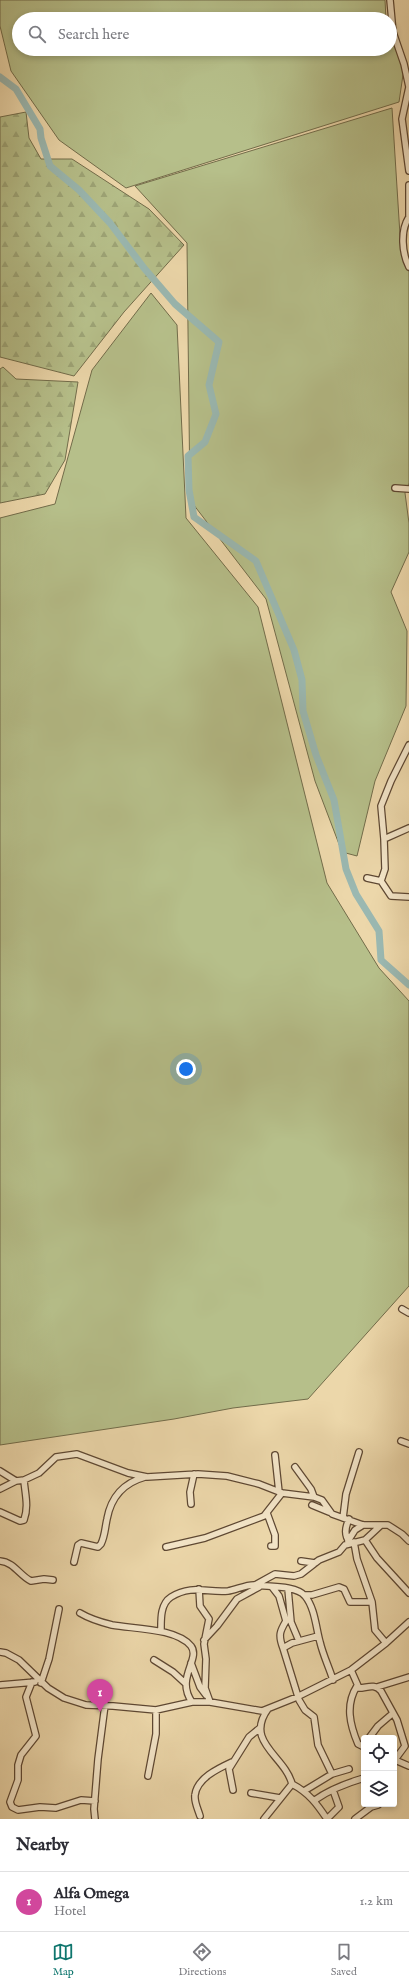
<!DOCTYPE html>
<html lang="en">
<head>
<meta charset="utf-8">
<style>
	:root { --surface:#fff; --page:#f2f2f3; --text:#2b2b33; --muted:#7c7c81; --line:#e1e1e2; --accent:#0f766e }
	body { margin:0; font-family:"IM FELL English",serif; background:var(--page); color:var(--text) }
	.controls { position:absolute; right:12px; bottom:12px; display:grid; overflow:hidden; border-radius:4px; box-shadow:0 2px 6px #0003 }
	.controls button { width:36px; height:36px; display:grid; place-items:center; padding:0; border:0; border-bottom:1px solid var(--line); background:var(--surface); color:var(--text); font:20px sans-serif }
	.you { position:absolute; left:186px; top:1069px; width:14px; height:14px; margin:-10px; border:3px solid #fff; border-radius:50%; background:#1a73e8; box-shadow:0 0 0 6px #1a73e833 }
	.badge { display:grid; place-items:center; width:26px; height:26px; border-radius:50%; background:var(--accent); color:#fff; font-size:13px; font-weight:700 }
	.pin { position:absolute; translate:-50% -33px; filter:drop-shadow(0 1px 2px #0008) }
	.pin::after { content:''; position:absolute; top:21px; width:14px; height:12px; background:inherit; clip-path:polygon(0 0,100% 0,50% 100%) }
	.list { margin:0; padding:0; list-style:none }
	h2 { display:flex; justify-content:space-between; align-items:center; height:52px; margin:0; padding:0 16px; font-size:17px }
	h2 small { font-size:13px; font-weight:400; color:var(--muted) }
	.list li { display:grid; grid-template-columns:26px 1fr auto; gap:12px; align-items:center; box-sizing:border-box; height:60px; padding:0 16px; border-top:1px solid var(--line) }
	.list b { display:block; font-size:15px; white-space:nowrap }
	.list p { margin:0; font-size:13px; white-space:nowrap; color:var(--muted) }
	.list em { font-size:13px; font-style:normal; color:var(--muted) }
	.icon { flex:none; width:22px; height:22px; fill:none; stroke:currentColor; stroke-width:2; stroke-linecap:round; stroke-linejoin:round }
	.map { position:relative; flex:none; width:409px; height:1819px; overflow:hidden }
	.search { position:absolute; background:var(--surface); box-shadow:0 2px 6px #0003; left:12px; right:12px; top:12px; height:44px; display:flex; align-items:center; gap:10px; box-sizing:border-box; padding:0 14px; border-radius:22px; color:var(--muted); font-size:15px }
	.sheet { height:112px; background:var(--surface) }
	nav { display:flex; justify-content:space-around; align-items:center; box-sizing:border-box; height:56px; border-top:1px solid var(--line); background:var(--surface); font-size:11px; color:var(--muted) }
	nav a { display:grid; justify-items:center; gap:2px }
	nav .on { color:var(--accent) }
	.map>svg:first-child { display:block }
	.green { fill:#b6bf8a; stroke:#726c4a }
	.forest { fill:url(#forest-firs); stroke:#726c4a }
	.lines { fill:none; stroke-linecap:round; stroke-linejoin:round }
	.river { stroke:#9ab8b1; stroke-width:7 }
	.minor-casing { stroke:#5e4833; stroke-width:8 }
	.minor { stroke:#f3e5c8; stroke-width:5.5 }
</style>
</head>
<body>
<div class="map">
<svg width="409" height="1819" viewBox="0 0 409 1819">
	<defs>
		<pattern id="forest-firs" width="22" height="20" patternUnits="userSpaceOnUse"><rect width="22" height="20" fill="#b6bf8a"/><path d="M5 1l3.5 6h-7zM16 11l3.5 6h-7z" fill="#9da476"/></pattern>
	</defs>
	<rect width="100%" height="100%" fill="#ecd7aa"/>
	<filter id="stains"><feTurbulence type="fractalNoise" baseFrequency=".005" numOctaves="4"/><feColorMatrix values="0 0 0 0 .2 0 0 0 0 .09 0 0 0 0 .02 0 0 0 .5 -.17"/></filter>
	<radialGradient id="worn" r=".72"><stop offset=".6" stop-color="#630" stop-opacity="0"/><stop offset="1" stop-color="#630" stop-opacity=".3"/></radialGradient>
	<path class="green" d="M0,0H385L386,19H19V49H390V31L404,68L399,102L126,188L59,140L11,71L0,26Z
		M392,108L401,251L409,270V483L405,493L409,523V552L391,592L407,631L406,706L375,781L357,856L342,852L315,781L266,599L190,500L187,243L135,186Z
		M151,293L177,325L186,518L258,607L327,883L379,968L409,1001V1286L308,1399L233,1408L174,1419L0,1445V518L55,504L92,370Z"/>
	<path class="forest" d="M26,112L29,138L41,159H72L149,209L184,245L124,312L74,376L0,357V117Z
		M3,367L16,379L78,382L65,460L45,494L0,503V369Z"/>
	<g class="lines">
		<path class="river" d="M0,77L16,89L40,129L41,138L50,166L79,190L110,223L144,268L175,304L219,342L209,385L216,414L205,442L188,456L189,490L194,517L256,561L294,650L302,680L303,711L316,755L334,800L346,869L356,894L379,931L381,960L409,985"/>
		<g class="minor-casing">
			<path id="minor" d="M390,0L393,32L404,64L409,87L402,119L409,171
				M409,185V218
				M409,217C400,231 402,253 409,267
				M395,488L409,489
				M384,839L381,806L391,781L409,745
				M367,878L381,881L391,896L409,897
				M381,881L385,869L384,839L409,828
				M402,1309L409,1313
				M401,1441L409,1444
				M275,1455L279,1492
				M295,1467L311,1489L314,1497
				M0,1471L16,1481L24,1480L39,1473L56,1457L77,1454L128,1473L147,1477L198,1474L227,1476L259,1484L282,1493L314,1497L322,1500L332,1514L363,1525H388L402,1534L409,1541
				M0,1489L16,1481
				M191,1504L190,1492L194,1474
				M312,1505L329,1512
				M0,1512L20,1521L24,1520C29,1506 25,1494 24,1480
				M267,1513L275,1535V1546H271
				M343,1518L346,1494L359,1452
				M349,1519C345,1528 344,1535 350,1543
				M365,1540L377,1558L409,1593
				M348,1541L355,1530L363,1525
				M354,1542L357,1559L372,1602
				M166,1547L205,1538L264,1516L282,1493
				M0,1561C14,1562 20,1576 31,1581L44,1579L53,1580
				M301,1561L315,1563
				M74,1562L78,1545L81,1543L98,1547L101,1544C105,1536 105,1528 107,1519C111,1497 123,1483 145,1477
				M255,1585L275,1574L294,1576L301,1574L319,1560L339,1552L345,1545L365,1540L380,1526
				M272,1587L279,1596L286,1621C280,1631 278,1635 283,1648
				M199,1589L200,1606L209,1619L204,1644L206,1659L205,1688L210,1702
				M288,1589L291,1622L299,1641
				M304,1595H312L339,1587L344,1589L350,1602H372L375,1630L386,1643
				M80,1613C90,1619 100,1622 112,1625C134,1629 176,1628 191,1646C201,1659 175,1678 192,1702
				M161,1631C161,1620 160,1604 171,1597C192,1584 207,1593 228,1591C236,1590 247,1584 255,1585C267,1587 296,1585 305,1596C315,1608 316,1628 320,1642C323,1655 329,1667 333,1680
				M318,1636L292,1643L283,1648L299,1700L305,1710L314,1717L318,1745L332,1774
				M204,1640L217,1626L237,1599L259,1587
				M0,1652L6,1653L19,1660L48,1688L64,1698L86,1705L113,1706L156,1710L192,1702H210L262,1711L297,1697L351,1670L386,1643L409,1622
				M154,1660L173,1672L185,1683
				M191,1663L200,1687L206,1695
				M351,1670L359,1688C367,1688 374,1683 381,1691L397,1720L405,1746L394,1761
				M32,1682L26,1697L36,1736L21,1755L18,1765V1780L10,1802L12,1807L18,1810L40,1807L56,1808L81,1800L95,1801
				M41,1683L49,1659L59,1609
				M0,1685L35,1682
				M357,1686C345,1705 350,1725 358,1744L362,1746L364,1744
				M377,1687L409,1677
				M369,1738L378,1726L392,1714
				M395,1760L409,1766
				M148,1776L156,1734V1710
				M292,1784C309,1793 317,1804 327,1819
				M233,1790L229,1769L249,1737L260,1728
				M304,1791L332,1774L349,1769
				M251,1793L280,1798
				M315,1800C329,1790 347,1783 364,1778
				M200,1816C198,1809 194,1802 195,1795C197,1778 219,1768 232,1762
				M95,1819L94,1809L98,1759L105,1705
				M264,1819L292,1784C285,1756 244,1742 268,1709
				M327,1819L339,1807L333,1790
				M355,1819L371,1807L378,1805"/>
		</g>
		<use href="#minor" class="minor"/>
	</g>
	<rect width="100%" height="100%" filter="url(#stains)"/>
	<rect width="100%" height="100%" fill="url(#worn)"/>
</svg>
<div class="controls">
<button><svg class="icon" aria-label="locate" viewBox="0 0 24 24"><circle cx="12" cy="12" r="6"/><path d="M12 2v4M12 18v4M2 12h4M18 12h4"/></svg></button>
<button><svg class="icon" aria-label="layers" viewBox="0 0 24 24"><path d="M12 4l9 5-9 5-9-5zM3 14l9 5 9-5"/></svg></button>
</div>
<div class="you"></div>
<div class="pin badge" style="left:100px;top:1712px;background:#d1479c">1</div>
<div class="search"><svg class="icon" aria-label="search" viewBox="0 0 24 24"><circle cx="10" cy="10" r="6"/><path d="M15 15l6 6"/></svg>Search here</div>
</div>
<section class="sheet">
<h2>Nearby<small></small></h2>
<ul class="list">
<li><span class="badge" style="background:#d1479c">1</span><div><b>Alfa Omega</b><p>Hotel</p></div><em>1.2 km</em></li>
</ul>
</section>
<nav>
<a class="on"><svg class="icon" aria-label="map" viewBox="0 0 24 24"><path d="M3 6l6-2 6 2 6-2v14l-6 2-6-2-6 2zM9 4v14M15 6v14"/></svg>Map</a>
<a><svg class="icon" aria-label="directions" viewBox="0 0 24 24"><path d="M12 3l9 9-9 9-9-9zM9 14v-3h6M13 9l2 2-2 2"/></svg>Directions</a>
<a><svg class="icon" aria-label="saved" viewBox="0 0 24 24"><path d="M7 4h10v16l-5-4-5 4z"/></svg>Saved</a>
</nav>
</body>
</html>
